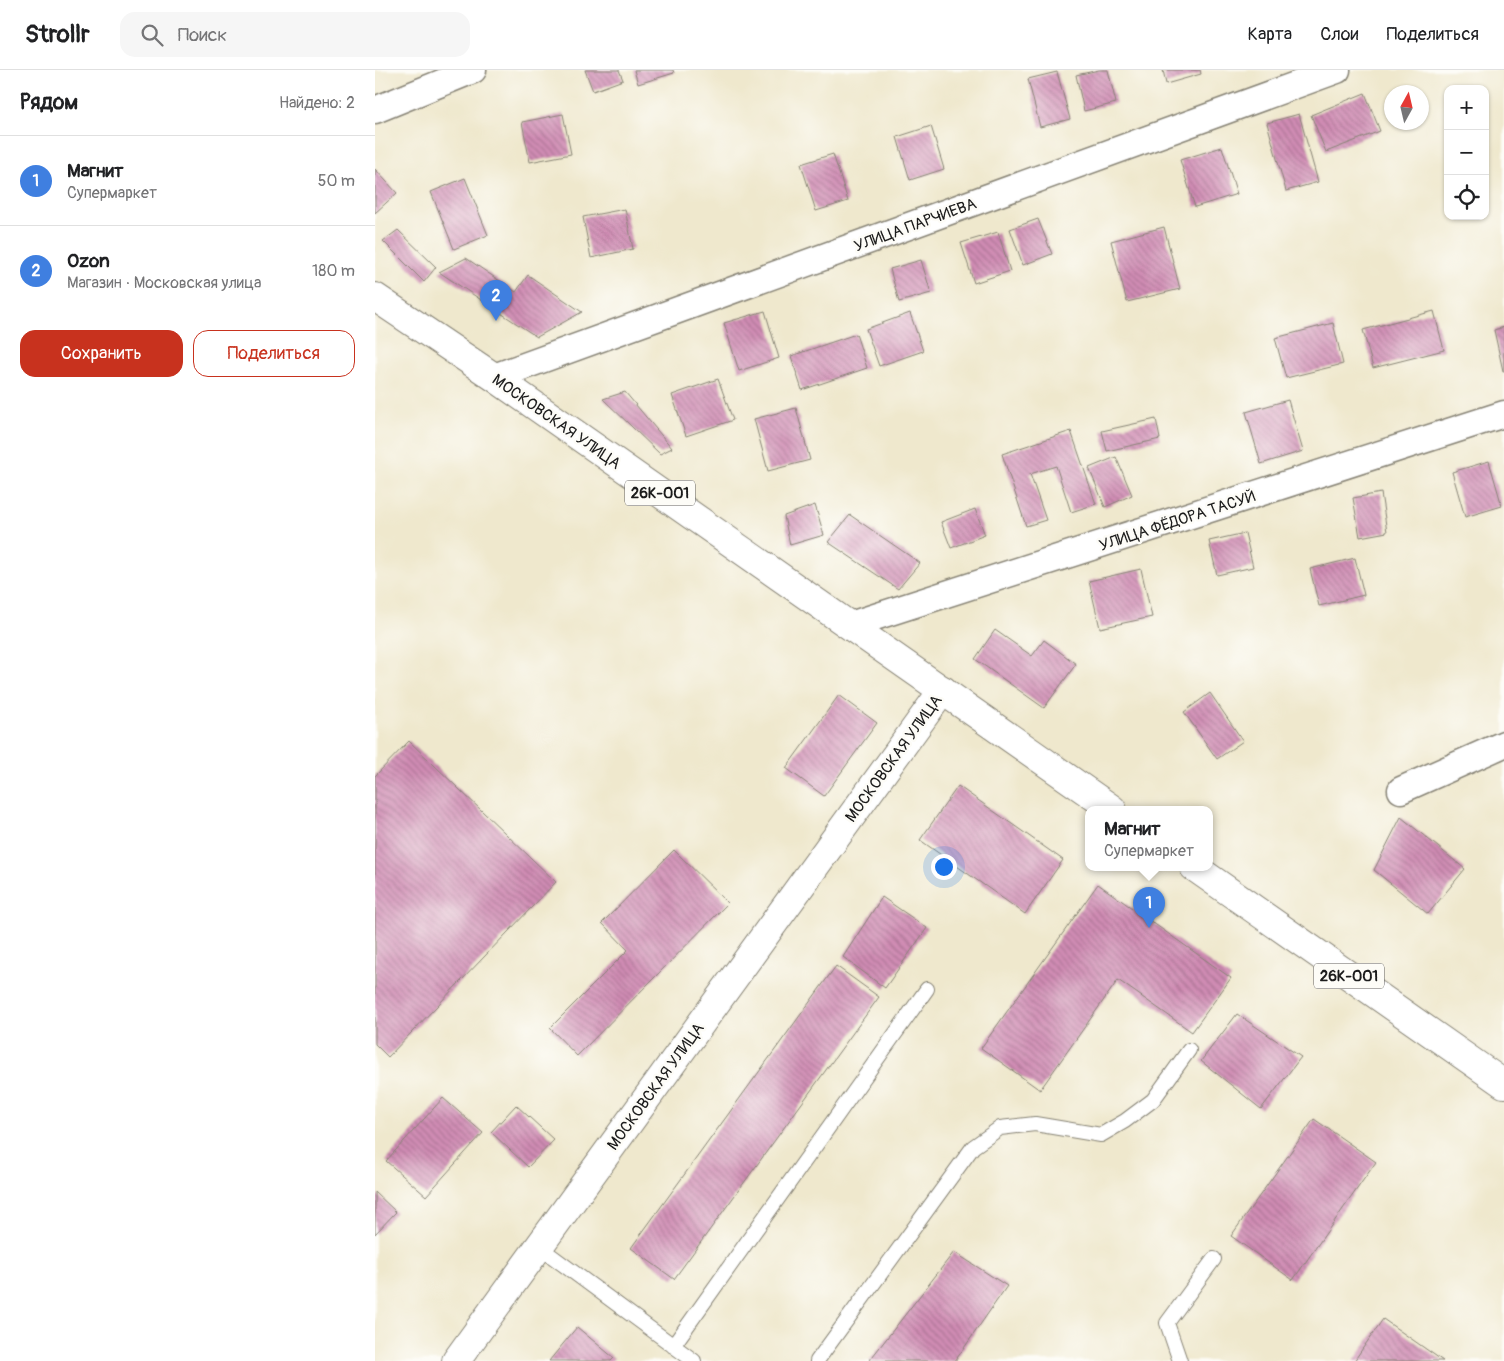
<!DOCTYPE html>
<html lang="ru">
<head>
<meta charset="utf-8">
<style>
	:root { --surface:#fff; --page:#f6f6f6; --text:#202124; --muted:#757577; --line:#e0e0e0; --accent:#c8321e }
	body { margin:0; font-family:Pangolin,sans-serif; background:var(--page); color:var(--text) }
	.controls { position:absolute; right:15px; top:15px; display:grid; overflow:hidden; border-radius:10px; box-shadow:0 1px 4px #0004 }
	.controls button { width:45px; height:45px; display:grid; place-items:center; padding:0; border:0; border-bottom:1px solid var(--line); background:var(--surface); color:var(--text); font:25px sans-serif }
	.compass { position:absolute; left:1009px; top:15px; width:45px; height:45px; border-radius:50%; background:var(--surface); box-shadow:0 1px 4px #0004; rotate:8deg }
	.you { position:absolute; left:568px; top:796px; width:18px; height:18px; margin:-12px; border:4px solid #fff; border-radius:50%; background:#1a73e8; box-shadow:0 0 0 8px #1a73e833 }
	.badge { display:grid; place-items:center; width:32px; height:32px; border-radius:50%; background:var(--accent); color:#fff; font-size:16px; font-weight:700 }
	.pin { position:absolute; translate:-50% -41px; filter:drop-shadow(0 1px 2px #0008) }
	.pin::after { content:''; position:absolute; top:26px; width:18px; height:15px; background:inherit; clip-path:polygon(0 0,100% 0,50% 100%) }
	.popup { position:absolute; left:710px; top:736px; width:128px; height:65px; box-sizing:border-box; display:grid; place-content:center; border-radius:10px; background:var(--surface); filter:drop-shadow(0 1px 4px #0005); font-size:16px; white-space:nowrap; color:var(--muted) }
	.popup b { font-size:19px; color:var(--text) }
	.popup::after { content:''; position:absolute; left:50%; top:100%; margin-left:-10px; border:10px solid transparent; border-top-color:var(--surface) }
	.list { margin:0; padding:0; list-style:none }
	h2 { display:flex; justify-content:space-between; align-items:center; height:65px; margin:0; padding:0 20px; font-size:21px }
	h2 small { font-size:16px; font-weight:400; color:var(--muted) }
	.list li { display:grid; grid-template-columns:32px 1fr auto; gap:15px; align-items:center; box-sizing:border-box; height:90px; padding:0 20px; border-top:1px solid var(--line) }
	.list b { display:block; font-size:19px; white-space:nowrap }
	.list p { margin:0; font-size:16px; white-space:nowrap; color:var(--muted) }
	.list em { font-size:16px; font-style:normal; color:var(--muted) }
	.actions { display:flex; gap:10px; padding:15px 20px }
	.actions a { flex:1; padding:11px 0; border:1px solid var(--accent); border-radius:15px; text-align:center; font-size:18px; color:var(--accent) }
	.actions .main { background:var(--accent); color:#fff }
	.icon { flex:none; width:28px; height:28px; fill:none; stroke:currentColor; stroke-width:2; stroke-linecap:round; stroke-linejoin:round }
	.map { position:relative; flex:none; width:1129px; height:1291px; overflow:hidden }
	header { display:flex; align-items:center; gap:30px; box-sizing:border-box; height:70px; padding:0 25px; background:var(--surface); border-bottom:1px solid var(--line) }
	header strong { font-size:24px }
	nav { display:flex; gap:28px; margin-inline-start:auto; font-size:18px }
	.search { width:350px; height:45px; background:var(--page); display:flex; align-items:center; gap:12px; box-sizing:border-box; padding:0 18px; border-radius:15px; color:var(--muted); font-size:19px }
	main { display:flex }
	aside { flex:1; background:var(--surface) }
	.map>svg:first-child { display:block }
	.building { fill:url(#building-back-hatch) }
	.lines { fill:none; stroke-linecap:round; stroke-linejoin:round }
	.lane-casing { stroke:#868274; stroke-width:16 }
	.street-casing { stroke:#868274; stroke-width:29 }
	.secondary-casing { stroke:#868274; stroke-width:30 }
	.primary-casing { stroke:#868274; stroke-width:30 }
	.lane { stroke:#fff; stroke-width:14 }
	.street { stroke:#fff; stroke-width:26 }
	.secondary { stroke:#fff; stroke-width:28 }
	.primary { stroke:#fff; stroke-width:28 }
	.labels { text-anchor:middle; stroke-width:5; stroke-linejoin:round; paint-order:stroke }
	.shield { fill:#fdfcf7; stroke:#605f5e; stroke-width:1 }
	.shield-label { font-size:15px; font-weight:bold; fill:#1c1c1c }
	.street-label { font-size:16px; fill:#1c1c1c; stroke:#fdfcf7 }
</style>
</head>
<body>
<header>
<strong>Strollr</strong>
<div class="search"><svg class="icon" aria-label="search" viewBox="0 0 24 24"><circle cx="10" cy="10" r="6"/><path d="M15 15l6 6"/></svg>Поиск</div>
<nav><a>Карта</a><a>Слои</a><a>Поделиться</a></nav>
</header>
<main>
<aside>
<h2>Рядом<small>Найдено: 2</small></h2>
<ul class="list">
<li><span class="badge" style="background:#3f7fe0">1</span><div><b>Магнит</b><p>Супермаркет</p></div><em>50 m</em></li>
<li><span class="badge" style="background:#3f7fe0">2</span><div><b>Ozon</b><p>Магазин · Московская улица</p></div><em>180 m</em></li>
</ul>
<div class="actions"><a class="main">Сохранить</a><a>Поделиться</a></div>
</aside>
<div class="map">
<svg width="1129" height="1291" viewBox="0 0 1129 1291">
	<defs>
		<pattern id="building-back-hatch" width="6" height="6" patternUnits="userSpaceOnUse" patternTransform="scale(1.25)"><rect width="6" height="6" fill="#d08cb4"/><path d="M-1 5l2 2M0 0l6 6M5-1l2 2" fill="none" stroke="#a87292"/></pattern>
	</defs>
	<rect width="100%" height="100%" fill="#fdfcf7"/>
	<filter id="ink" filterUnits="userSpaceOnUse"><feTurbulence type="fractalNoise" baseFrequency=".02" numOctaves="2"/><feDisplacementMap in="SourceGraphic" scale="10" xChannelSelector="R" yChannelSelector="G"/><feConvolveMatrix kernelMatrix="1 2 1 2 8 2 1 2 1" color-interpolation-filters="sRGB"/></filter>
	<filter id="wash" filterUnits="userSpaceOnUse"><feTurbulence type="fractalNoise" baseFrequency=".0096" numOctaves="4" result="noise"/><feDisplacementMap in="SourceGraphic" scale="20" xChannelSelector="R" yChannelSelector="G"/><feGaussianBlur stdDeviation="1.12" result="paint"/><feColorMatrix in="noise" values="0 0 0 0 0 0 0 0 0 0 0 0 0 0 0 0 0 1.4 0 .05"/><feComposite in="paint" operator="in"/></filter>
	<g filter="url(#wash)">
		<rect width="100%" height="100%" fill="#efe8cd"/>
		<g id="blocks">
			<path class="building" d="M210,0H244L248,10L218,21Z
				M259,0H298L299,3L263,14Z
				M724,0H733L741,33L709,41L701,5Z
				M788,0H825L826,4L791,14Z
				M682,2L695,49L665,57L653,9Z
				M990,23L1005,61L951,82L936,45Z
				M188,44L196,84L155,92L147,52Z
				M924,44L943,112L911,121L892,53Z
				M556,56L569,99L535,110L522,67Z
				M847,77L862,124L820,137L805,90Z
				M458,84L473,131L441,141L426,94Z
				M0,99L22,123L0,143Z
				M90,108L113,165L79,179L56,122Z
				M250,139L258,179L216,188L208,147Z
				M663,149L677,184L648,195L635,159Z
				M789,157L805,219L752,232L736,171Z
				M23,160L61,197L49,212L8,171Z
				M623,162L635,201L599,213L586,173Z
				M91,188L141,222L153,205L207,242L162,267L64,202Z
				M546,190L556,223L524,232L515,199Z
				M390,241L404,288L364,301L349,253Z
				M1059,241L1069,280L998,298L988,260Z
				M535,243L548,281L504,296L491,259Z
				M958,253L968,294L911,308L900,268Z
				M1129,257V301H1128L1119,260Z
				M481,264L492,298L427,320L416,286Z
				M343,309L358,350L311,366L297,325Z
				M250,322L297,378L285,384L228,329Z
				M913,330L928,381L886,394L871,342Z
				M421,338L435,390L393,401L379,349Z
				M781,349L785,369L732,381L727,361Z
				M696,361L721,434L696,442L681,396L655,404L671,450L651,456L627,384Z
				M741,387L757,425L730,437L714,398Z
				M1114,391L1127,436L1090,447L1077,402Z
				M1006,423L1012,462L985,467L978,428Z
				M440,435L449,465L415,475L409,446Z
				M600,439L610,465L576,478L566,452Z
				M475,445L545,493L523,519L453,472Z
				M870,463L878,497L842,505L834,471Z
				M980,488L989,525L944,536L935,499Z
				M766,499L777,547L725,558L714,511Z
				M620,560L657,586L669,570L701,594L669,638L600,589Z
				M835,623L868,671L842,689L809,642Z
				M464,625L502,653L449,726L411,698Z
				M34,671L181,812L13,987L0,974V706Z
				M583,716L688,790L650,844L545,770Z
				M1026,747L1090,799L1053,844L999,800Z
				M299,780L353,833L202,986L175,958L253,880L227,853Z
				M723,814L856,908L817,962L743,910L665,1020L606,978Z
				M507,827L552,858L510,918L468,887Z
				M461,896L504,927L299,1209L256,1178Z
				M862,944L926,987L886,1039L826,991Z
				M68,1028L108,1063L51,1126L11,1091Z
				M141,1035L179,1070L153,1097L116,1062Z
				M939,1049L1001,1092L918,1210L856,1166Z
				M0,1122L21,1142L0,1164Z
				M579,1182L632,1216L580,1291H494Z
				M1008,1249L1068,1291H979Z
				M202,1257L239,1288L236,1291H174Z"/>
		</g>
	</g>
	<g filter="url(#ink)">
		<use href="#blocks" fill-opacity="0" stroke="#868274" stroke-width="1"/>
		<g class="lines">
			<g class="lane-casing">
				<path id="lane" d="M163,1176L319,1291
					M298,1276L552,919
					M442,1291L598,1077L625,1058L660,1054L726,1065L750,1051L778,1030L814,980
					M805,1291L792,1253L839,1189"/>
			</g>
			<g class="street-casing">
				<path id="street" d="M0,40L98,0
					M119,307L962,0
					M475,555L1129,344
					M1026,720L1129,674"/>
			</g>
			<g class="secondary-casing">
				<path id="secondary" d="M81,1291L568,620"/>
			</g>
			<g class="primary-casing">
				<path id="primary" d="M0,227L119,307L737,739
					M819,797L1129,1014"/>
			</g>
			<use href="#lane" class="lane"/>
			<use href="#street" class="street"/>
			<use href="#secondary" class="secondary"/>
			<use href="#primary" class="primary"/>
		</g>
	</g>
	<g class="labels">
		<g class="shield">
			<rect x="250" y="410.5" width="70" height="25" rx="4"/>
			<rect x="939" y="893.5" width="70" height="25" rx="4"/>
		</g>
		<g class="shield-label">
			<text x="285" y="428">26К-001</text>
			<text x="974" y="911">26К-001</text>
		</g>
		<g class="street-label">
			<text transform="translate(540 154) rotate(-20)" y="6">УЛИЦА ПАРЧИЕВА</text>
			<text transform="translate(182 351) rotate(35)" y="6">МОСКОВСКАЯ УЛИЦА</text>
			<text transform="translate(802 450) rotate(-18)" y="6">УЛИЦА ФЁДОРА ТАСУЙ</text>
			<text transform="translate(518 688) rotate(-54)" y="6">МОСКОВСКАЯ УЛИЦА</text>
			<text transform="translate(280 1016) rotate(-54)" y="6">МОСКОВСКАЯ УЛИЦА</text>
		</g>
	</g>
</svg>
<div class="controls">
<button>+</button>
<button>−</button>
<button><svg class="icon" aria-label="locate" viewBox="0 0 24 24"><circle cx="12" cy="12" r="6"/><path d="M12 2v4M12 18v4M2 12h4M18 12h4"/></svg></button>
</div>
<svg class="compass" viewBox="-18 -18 36 36"><path d="M0-13l5 13h-10z" fill="#e53935"/><path d="M0 13l5-13h-10z" fill="#757577"/></svg>
<div class="you"></div>
<div class="pin badge" style="left:774px;top:858px;background:#3f7fe0">1</div>
<div class="popup"><b>Магнит</b>Супермаркет</div>
<div class="pin badge" style="left:121px;top:251px;background:#3f7fe0">2</div>
</div>
</main>
</body>
</html>
